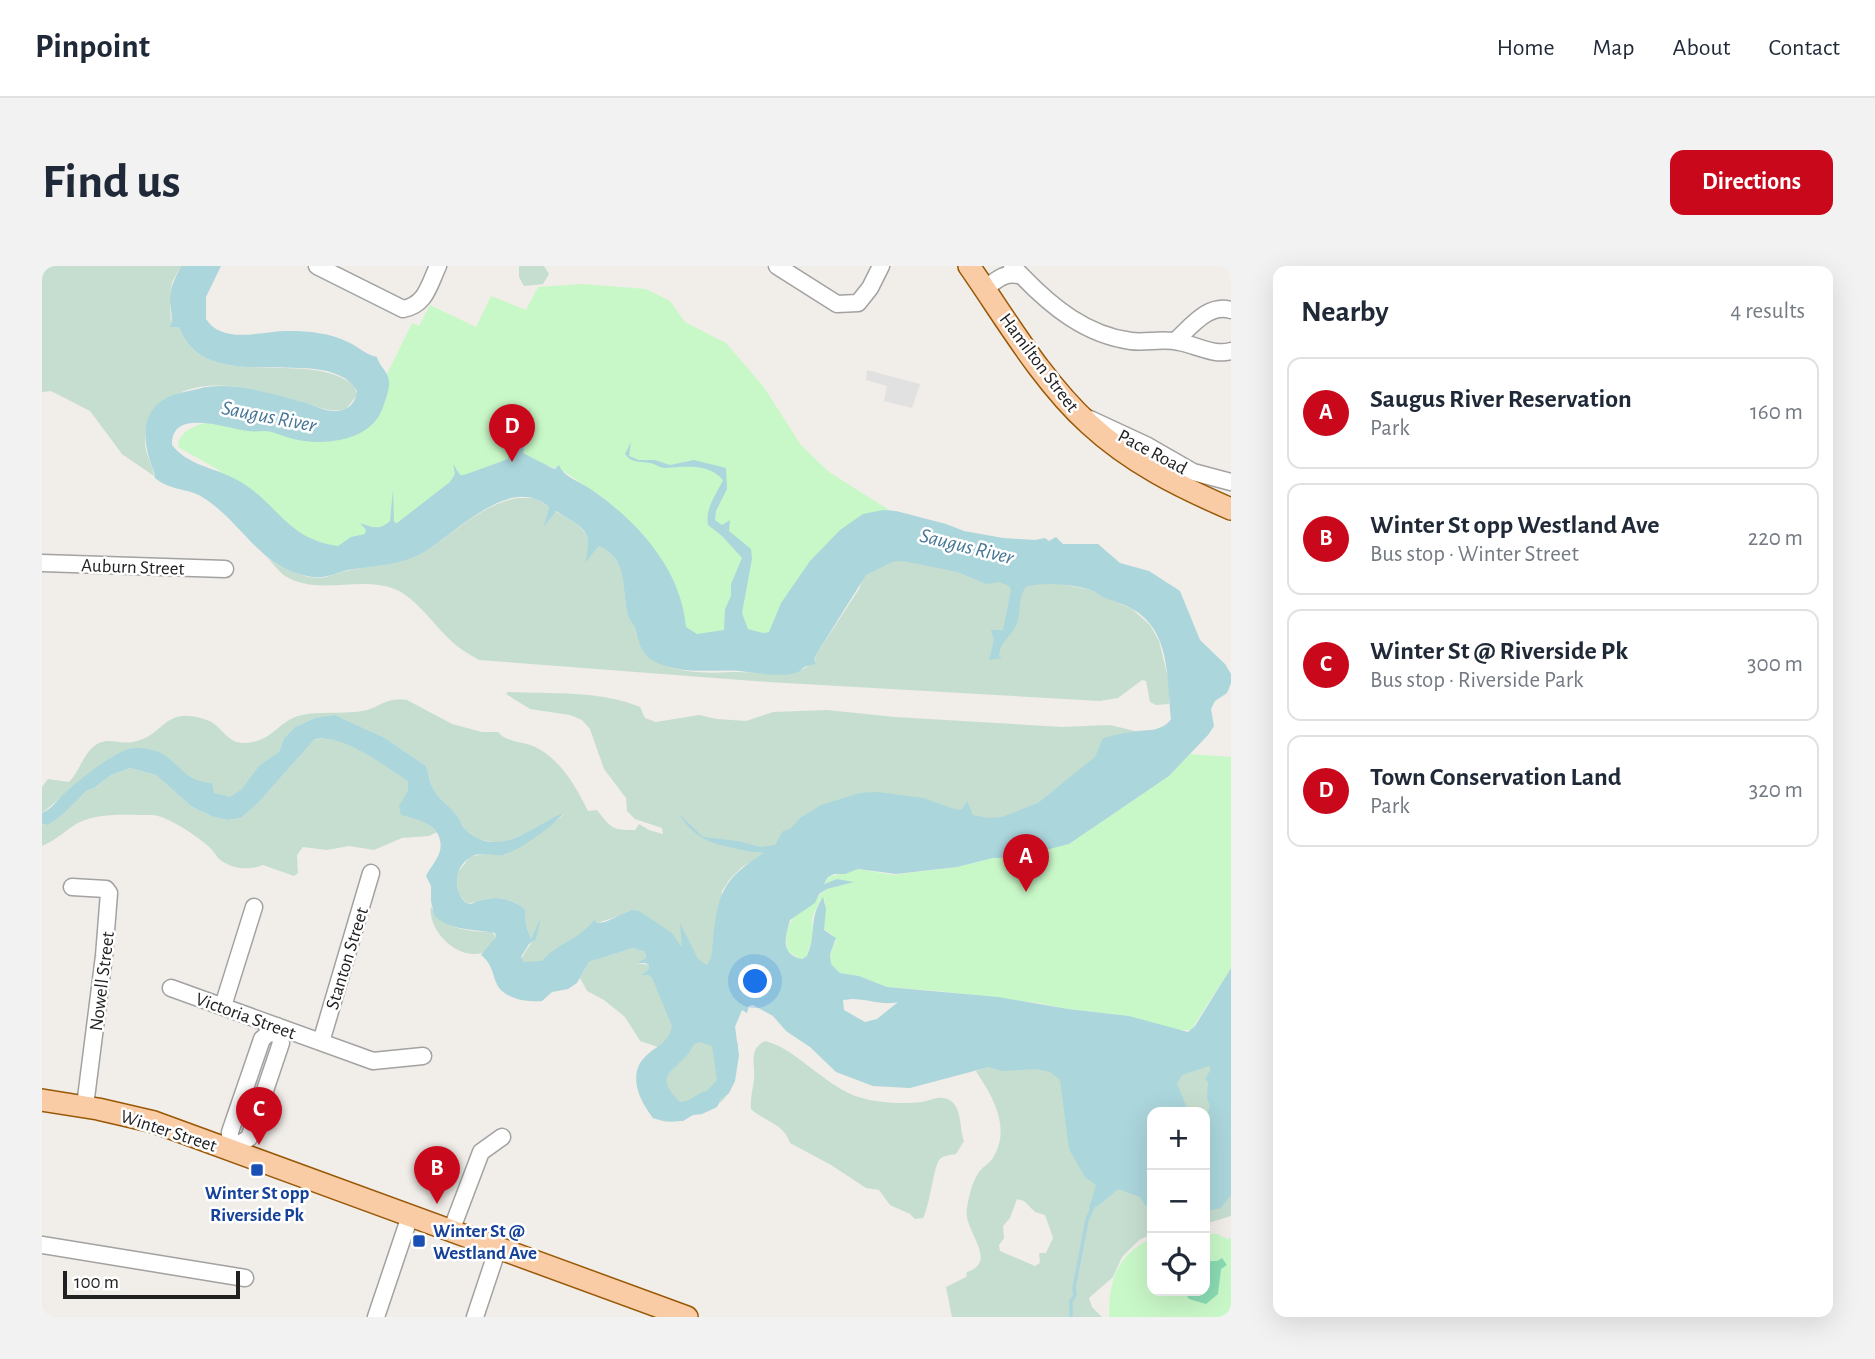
<!DOCTYPE html>
<html lang="en">
<head>
<meta charset="utf-8">
<style>
	:root { --surface:#fff; --page:#f2f2f3; --text:#1f2937; --muted:#747a83; --line:#e0e1e3; --accent:#ca081c }
	body { margin:0; font-family:"Alegreya Sans",sans-serif; background:var(--page); color:var(--text) }
	.controls { position:absolute; right:21px; bottom:21px; display:grid; overflow:hidden; border-radius:14px; box-shadow:0 7px 28px #0002 }
	.controls button { width:63px; height:63px; display:grid; place-items:center; padding:0; border:0; border-bottom:2px solid var(--line); background:var(--surface); color:var(--text); font:35px sans-serif }
	.scale { position:absolute; left:21px; bottom:18px; width:177px; box-sizing:border-box; padding-left:7px; border:4px solid #212121; border-top:0; font-size:19px; line-height:24px; white-space:nowrap; color:#212121; -webkit-text-stroke:5px #fff; paint-order:stroke }
	.you { position:absolute; left:714px; top:716px; width:24px; height:24px; margin:-18px; border:5px solid #fff; border-radius:50%; background:#1a73e8; box-shadow:0 0 0 10px #1a73e833 }
	.badge { display:grid; place-items:center; width:46px; height:46px; border-radius:50%; background:var(--accent); color:#fff; font-size:23px; font-weight:700 }
	.pin { position:absolute; translate:-50% -58px; filter:drop-shadow(0 2px 4px #0008) }
	.pin::after { content:''; position:absolute; top:37px; width:24px; height:21px; background:inherit; clip-path:polygon(0 0,100% 0,50% 100%) }
	.list { margin:0; padding:0; list-style:none }
	h2 { display:flex; justify-content:space-between; align-items:center; height:91px; margin:0; padding:0 28px; font-size:30px }
	h2 small { font-size:23px; font-weight:400; color:var(--muted) }
	.list li { display:grid; grid-template-columns:46px 1fr auto; gap:21px; align-items:center; box-sizing:border-box; height:112px; margin:0 14px 14px; padding:0 14px; border:2px solid var(--line); border-radius:14px }
	.list b { display:block; font-size:26px; white-space:nowrap }
	.list p { margin:0; font-size:23px; white-space:nowrap; color:var(--muted) }
	.list em { font-size:23px; font-style:normal; color:var(--muted) }
	.icon { flex:none; width:38px; height:38px; fill:none; stroke:currentColor; stroke-width:2; stroke-linecap:round; stroke-linejoin:round }
	.map { position:relative; flex:none; width:1189px; height:1051px; overflow:hidden; border-radius:14px }
	header { display:flex; align-items:center; gap:42px; box-sizing:border-box; height:98px; padding:0 35px; background:var(--surface); border-bottom:2px solid var(--line) }
	header strong { font-size:33px }
	nav { display:flex; gap:38px; margin-inline-start:auto; font-size:24px }
	.intro { display:flex; align-items:center; justify-content:space-between; box-sizing:border-box; height:168px; padding:0 42px }
	h1 { margin:0; font-size:49px }
	.button { padding:18px 32px; border-radius:14px; background:var(--accent); color:#fff; font-size:24px; font-weight:700 }
	main { display:flex; gap:42px; padding:0 42px }
	aside { flex:1; background:var(--surface); border-radius:14px; box-shadow:0 7px 28px #0002 }
	.map>svg:first-child { display:block }
	.wetland { fill:#c6ded0; fill-rule:evenodd }
	.park { fill:#c9f8c8 }
	.pitch { fill:#8adcb4 }
	.parking { fill:#e1e1e1 }
	.water { fill:#abd6dc; fill-rule:evenodd }
	.lines { fill:none; stroke-linecap:round; stroke-linejoin:round }
	.stream { stroke:#abd6dc; stroke-width:3.5 }
	.minor-casing { stroke:#a2a2a2; stroke-width:19 }
	.major-casing { stroke:#985806; stroke-width:24 }
	.minor { stroke:#fff; stroke-width:16 }
	.major { stroke:#f9cca6; stroke-width:21 }
	.transit-dot { fill:#1a4fb4; stroke:#fff; stroke-width:2.5 }
	.labels { text-anchor:middle; stroke-width:5; stroke-linejoin:round; paint-order:stroke }
	.street-label { font-size:19px; fill:#212121; stroke:#fff }
	.transit-label { font-size:19px; font-weight:bold; fill:#164399; stroke:#fff }
	.water-label { font-size:21px; font-style:italic; fill:#477796; stroke:#fff }
</style>
</head>
<body>
<header>
<strong>Pinpoint</strong>
<nav><a>Home</a><a>Map</a><a>About</a><a>Contact</a></nav>
</header>
<div class="intro"><h1>Find us</h1><a class="button">Directions</a></div>
<main>
<div class="map">
<svg width="1189" height="1051" viewBox="0 0 1189 1051">
	<rect width="100%" height="100%" fill="#f1ede8"/>
	<path class="wetland" d="M10,0H139L130,16L128,29L129,61H137C159,125 254,87 302,113C310,117 314,121 315,129L304,143C289,147 277,141 262,137C222,126 174,109 135,128C114,139 104,148 103,174C102,187 111,198 112,210L80,188L48,145L9,125L0,126V6Z
		M477,0H502L507,8L501,18L482,20L477,11Z
		M476,232H494L507,241L501,262L513,245C538,261 551,262 545,294L557,280C585,292 580,319 585,344C586,352 592,357 593,364C604,408 653,408 691,406C708,405 739,411 755,406C761,404 768,398 774,395L772,392L817,323L823,307L844,284L1049,324L1090,343L1108,359L1117,375L1127,416V438L1114,439L1108,436L1104,415L1100,414L1076,432L1058,435L726,416L437,394C426,388 415,381 406,372C391,357 374,333 355,324C320,308 277,331 243,310C236,305 231,297 224,291C238,301 256,310 273,312C284,313 294,307 305,305C333,297 356,301 383,285C415,267 438,238 476,232Z
		M466,426C511,428 556,424 598,441L603,452L614,456L657,449L675,453L704,455L731,446L785,444L853,451L1020,461L1068,459L1093,465L1112,464L1124,459L976,550L727,586L700,601L688,613L680,625L678,663L667,704L577,650L555,657L552,655L517,691L474,703C481,686 493,676 497,658L489,673L484,659L483,643C469,633 459,630 442,633C435,635 431,638 424,637L417,627L414,613L415,607L428,591L445,587L464,589L500,566L522,548L490,565L464,575L455,577L436,573L423,563L412,547L391,524L384,500L343,472L301,453L293,450L273,452L253,461L242,472L237,486L217,513L176,541L120,488L70,491L0,547V521L6,513L27,516C37,506 40,491 51,481C65,469 77,479 91,476C123,470 121,440 162,453C184,459 182,482 211,476C227,473 234,462 247,454C265,443 299,449 320,445C339,442 341,431 365,434L410,458L440,466H456C464,476 479,475 491,480C518,492 533,519 546,545L555,544C569,562 569,564 593,564L597,558L607,564L621,568L620,562L593,553L585,545L584,532L562,503L548,463L540,454L528,449L488,443L464,428Z
		M291,471L360,503L386,558L395,566L387,570L360,572L332,584L307,580L285,584L261,581L255,589L256,607L252,610L221,599C207,605 188,603 176,592C173,588 170,583 166,580C155,570 124,549 110,549C87,549 57,546 36,557C24,564 13,575 0,580V558L6,559L44,525L52,522L69,509L88,502L114,509L150,541L172,551L186,554L199,552L216,537L272,474Z
		M389,640C397,663 429,666 450,666L454,671C450,676 446,685 440,687C415,694 385,664 389,640Z
		M591,682L603,686L604,692L594,697L607,699L606,704L599,709H608L610,712L627,750L630,753L638,783L657,776L696,777C694,813 693,839 653,848C648,849 648,851 643,853C634,858 620,856 611,852C590,824 586,803 616,781L598,775L583,751L562,734L545,725L538,712L547,696Z
		M723,775C754,782 785,823 820,832C837,837 861,838 879,836C887,835 896,829 905,833C921,839 917,862 922,875L914,888C909,889 902,889 898,893C892,897 888,940 881,952L873,953L868,948L848,939L837,924L824,922L789,899L748,877C742,857 723,856 709,843C708,832 711,823 712,813C714,800 705,784 723,775Z
		M965,794L1126,817L1158,795L1189,805V950L1163,958V846H1110V968L1097,974L1080,991L1071,1011L1047,1032L1050,1041L1060,1051H910L904,1021L924,1011L925,1006C958,995 920,964 925,942C927,930 930,916 937,906C941,900 949,897 952,890C969,860 950,830 934,805ZM975,933L982,935L993,946L1003,949L1011,972L1004,987H997L998,997L993,1000L958,985L957,979L962,972L961,960L968,952Z"/>
	<path class="park" d="M540,18L604,23L628,35L643,56L684,77L721,120L759,179L787,206L855,249L731,366L662,373L644,363L593,261L559,230L521,205L504,199L352,264L292,281L268,277L175,203L136,181C136,164 159,156 173,156C206,156 241,164 273,168L339,120L370,57L377,60L388,39L434,61L449,30L484,44L496,21Z
		M1148,488L1189,491V702L1149,764H1134L1087,750L1026,743L996,737L896,725L845,721L817,710L798,707L789,698L788,688L794,675L790,668L782,664L783,635L778,634L770,652L771,669L765,690L758,693L745,685L744,665L752,650L785,623L807,617L795,613L783,618L786,611L816,603L851,609L915,601L951,592L990,588L1005,582L1027,578L1127,510Z
		M1163,967L1175,968L1185,973L1189,972V1051H1067C1067,1013 1075,989 1110,972V1025H1163Z"/>
	<path class="pitch" d="M1180,992L1185,999L1179,1003L1176,1028L1164,1038L1147,1033L1141,1025H1163V995H1175Z"/>
	<path class="parking" d="M825,104L878,118L870,142L842,135L845,120L824,114Z"/>
	<path class="water" d="M139,0H179L164,31V53C181,80 222,64 247,65C267,65 288,67 306,76C317,81 324,89 335,91C337,100 346,105 347,115C348,122 344,133 341,141C330,176 279,181 248,172C240,170 231,165 222,165C217,165 212,166 206,165C185,163 129,141 130,179C146,200 175,202 197,215C236,237 244,273 296,280L309,271L323,268L324,264L318,257C330,261 337,265 348,255L351,223L352,256L355,257L408,216L413,208L411,198L418,209H422L466,193L467,187L462,169L467,179L475,184L489,140L481,187L510,202L513,203L517,199C522,212 538,215 550,224C596,256 639,303 644,361L655,368L682,364L683,343L689,330V318L700,292L680,270L666,259C663,242 674,229 681,214C666,197 643,201 623,202C617,202 614,198 608,197C597,195 589,197 583,188L589,176L587,190L597,194H613L628,199L652,194L684,202L685,223L674,245L673,254L680,259L688,254L687,265L709,283L710,293L700,347L706,363L721,367L727,366L739,337L768,295L798,264L821,248L841,244L854,245L904,258L922,265L961,272L993,274L1003,272L1007,275L1014,271L1021,278H1056L1078,297L1107,305L1138,325L1158,374L1183,398L1189,408V417L1185,427L1173,435L1169,443L1172,460L1166,469L1127,510L1027,578L972,592H951L915,601L854,608L816,603L803,608H792L786,611L782,618L795,613L812,616L785,623L777,628L773,637L748,654C743,671 738,689 760,693L765,690C775,667 766,653 781,631L784,643L782,664L794,672L788,688L789,698L798,707L817,710L845,721L956,731L1026,743L1087,750L1146,766L1153,760L1189,702V929L1179,942L1166,945L1163,948V856L1167,855L1166,846L1168,840L1165,832L1166,816L1163,813L1169,803L1167,800L1140,809L1135,817L1146,845L1154,846H1110V941L1103,939L1098,931L1076,923L1056,940L1047,942L1054,919L1043,911L1027,883L1018,814L1008,806L995,803L960,805L947,801L868,822L831,820L794,806L768,781L744,765L731,750L711,739L707,740L705,747L700,744L693,761L697,789L693,815L687,827L678,834L675,841L660,848L651,849L641,855H623L611,852C597,833 584,806 606,788C618,778 627,776 630,760L610,712L607,709H599L606,704L607,699L603,697H594L604,692L603,686L591,682L547,696L535,717L526,723L510,726L500,735C487,736 468,734 458,723C450,713 453,700 439,689L454,671L453,667C433,663 407,665 392,649L389,635V620L384,610C388,602 396,593 398,585C403,560 377,553 359,549L357,540L366,525V515C344,501 298,465 272,474L216,537L199,552L186,554L172,551L150,541L114,509L88,502L69,509L52,522L44,525L21,548L6,559L0,558V547C10,543 16,533 24,526C38,513 75,483 93,482C99,481 108,484 114,485C135,492 140,516 170,517L172,527L188,531L200,523L217,500L237,486L242,472L253,461L273,452L293,449L297,451L343,472L384,500C387,508 388,519 393,526C399,534 408,541 415,550C418,554 420,560 423,563C456,595 491,560 521,547C512,560 481,581 465,588C455,592 440,584 429,591C411,601 411,624 424,637L429,638C449,629 465,630 483,643L484,659L489,673L499,651L494,673L487,678L479,691L482,696L500,695C517,676 537,674 552,654L555,657L563,656L590,644L597,645L630,667L640,682L638,657L656,693L665,699C671,690 670,683 671,673C676,626 682,612 722,587C716,585 712,587 705,585C674,578 655,577 637,548L661,571L696,575L719,581L733,579L741,565L748,563L758,552L779,539L818,527L836,526L881,532L916,544L920,543L925,535L931,549L946,552L960,551L996,537L1053,491L1061,472C1070,470 1080,467 1090,466C1105,463 1119,467 1129,453C1125,418 1129,372 1098,348C1088,340 1075,336 1063,332C1059,330 1054,326 1049,324C1030,318 1004,316 985,320C976,329 979,342 976,354C972,370 959,372 957,390L960,392L947,394L952,374L949,364H961L969,324L967,320L958,316L944,318L916,306L861,295L850,296L824,309L772,392L774,397C771,399 768,399 765,400C761,401 759,405 756,406C743,412 713,407 698,405C667,403 640,410 610,394C599,388 596,373 593,363C592,358 587,354 586,349C579,323 587,293 557,280L543,297C552,262 541,263 514,245L501,262L507,241C468,207 415,267 382,286C358,300 333,299 306,304C294,307 283,313 270,311C223,304 207,268 174,241C167,235 160,230 152,227C140,223 127,222 117,215C110,210 114,213 112,206C103,183 95,151 121,134C131,127 144,126 156,123C187,114 232,128 264,137C274,140 284,146 295,145C306,144 314,137 315,125C285,74 163,135 137,61H128C132,51 128,43 128,33C128,20 134,11 139,0ZM810,733C826,733 841,740 856,736L835,753L823,756L802,744L801,734ZM657,776L670,780L675,814L665,825C655,826 649,836 638,836C613,810 627,809 646,788C651,782 649,779 657,776Z"/>
	<g class="lines">
		<path class="stream" d="M1029,1051V1035L1033,1029L1032,1022L1045,954L1052,938"/>
		<g class="minor-casing">
			<path id="minor" d="M275,0L361,43C384,39 387,19 396,0
				M735,0L795,38L816,37L828,22L839,0
				M980,10C1010,41 1044,69 1089,75C1104,77 1122,72 1137,76C1154,79 1172,90 1189,85
				M943,23C955,13 964,5 980,10L970,0
				M1133,75C1149,61 1166,37 1189,44
				M1048,153L1104,179L1151,206L1189,216
				M0,297L183,303
				M30,621L64,623L67,627L62,690L43,840
				M129,722L331,795L381,790
				M181,740L212,641
				M235,760L239,777L207,872L188,884V866L220,773Z
				M279,776L329,607
				M409,965L439,886L460,871
				M0,979L203,1012
				M334,1051L368,950
				M433,1051L456,982"/>
		</g>
		<g class="major-casing">
			<path id="major" d="M927,0C964,53 999,114 1047,158C1089,197 1138,221 1189,243
				M0,834L56,843L112,856L645,1051"/>
		</g>
		<use href="#minor" class="minor"/>
		<use href="#major" class="major"/>
	</g>
	<g class="transit-dot">
		<rect x="208" y="897" width="14" height="14" rx="3.5"/>
		<rect x="370" y="968" width="14" height="14" rx="3.5"/>
	</g>
	<g class="labels">
		<g class="street-label">
			<text transform="translate(998 96) rotate(53)" y="7">Hamilton Street</text>
			<text transform="translate(1111 185) rotate(28)" y="7">Pace Road</text>
			<text transform="translate(91 300) rotate(2)" y="7">Auburn Street</text>
			<text transform="translate(304 692) rotate(-73)" y="7">Stanton Street</text>
			<text transform="translate(59 715) rotate(-83)" y="7">Nowell Street</text>
			<text transform="translate(204 749) rotate(20)" y="7">Victoria Street</text>
			<text transform="translate(127 864) rotate(18)" y="7">Winter Street</text>
		</g>
		<g class="transit-label">
			<text x="215" y="933">Winter St opp<tspan x="215" dy="22">Riverside Pk</tspan></text>
			<text x="391" y="971" text-anchor="start">Winter St @<tspan x="391" dy="22">Westland Ave</tspan></text>
		</g>
		<g class="water-label">
			<text transform="translate(227 150) rotate(11)" y="7">Saugus River</text>
			<text transform="translate(925 280) rotate(14)" y="7">Saugus River</text>
		</g>
	</g>
</svg>
<div class="controls">
<button>+</button>
<button>−</button>
<button><svg class="icon" aria-label="locate" viewBox="0 0 24 24"><circle cx="12" cy="12" r="6"/><path d="M12 2v4M12 18v4M2 12h4M18 12h4"/></svg></button>
</div>
<div class="scale">100 m</div>
<div class="you"></div>
<div class="pin badge" style="left:984px;top:626px">A</div>
<div class="pin badge" style="left:395px;top:938px">B</div>
<div class="pin badge" style="left:217px;top:879px">C</div>
<div class="pin badge" style="left:470px;top:196px">D</div>
</div>
<aside>
<h2>Nearby<small>4 results</small></h2>
<ul class="list">
<li><span class="badge">A</span><div><b>Saugus River Reservation</b><p>Park</p></div><em>160 m</em></li>
<li><span class="badge">B</span><div><b>Winter St opp Westland Ave</b><p>Bus stop · Winter Street</p></div><em>220 m</em></li>
<li><span class="badge">C</span><div><b>Winter St @ Riverside Pk</b><p>Bus stop · Riverside Park</p></div><em>300 m</em></li>
<li><span class="badge">D</span><div><b>Town Conservation Land</b><p>Park</p></div><em>320 m</em></li>
</ul>
</aside>
</main>
</body>
</html>
